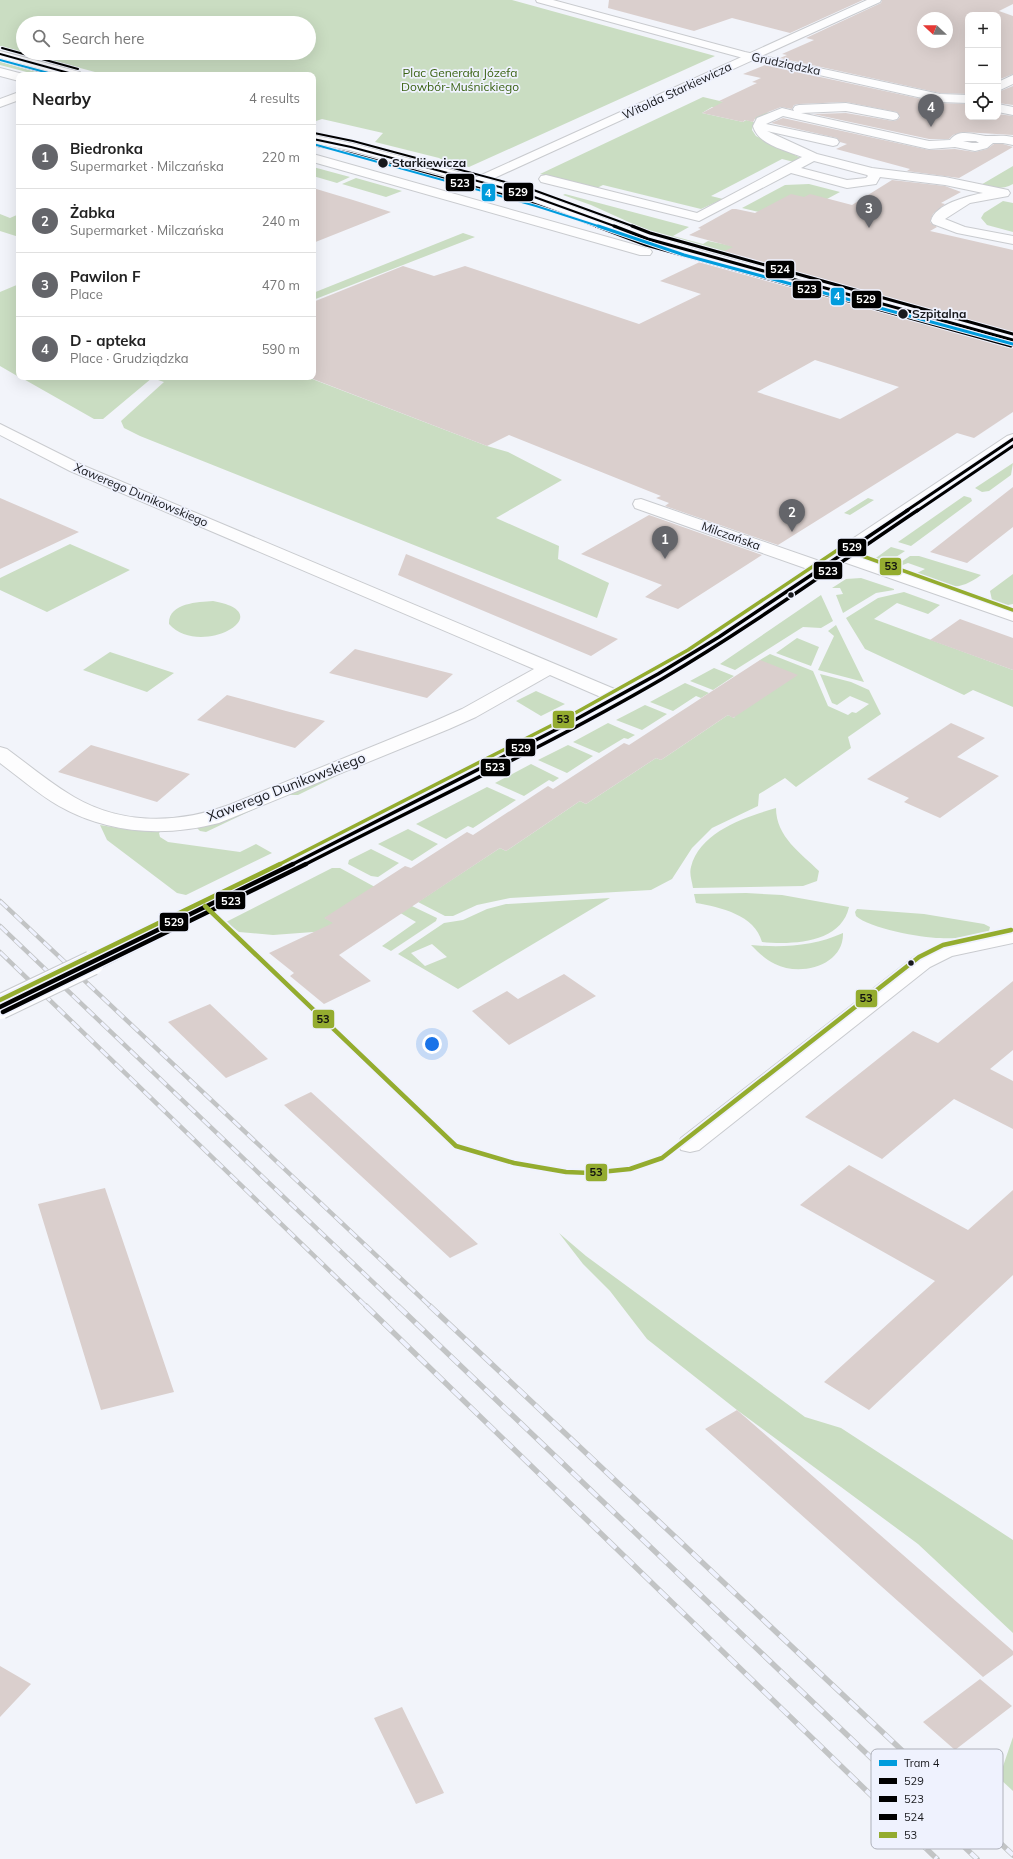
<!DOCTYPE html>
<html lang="en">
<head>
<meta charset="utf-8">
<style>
	:root { --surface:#fff; --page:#f6f6f6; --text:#222; --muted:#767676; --line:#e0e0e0; --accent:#64656a }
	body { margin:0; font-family:Mulish,sans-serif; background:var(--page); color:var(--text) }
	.controls { position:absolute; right:12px; top:12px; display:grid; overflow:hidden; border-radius:8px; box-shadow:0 4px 16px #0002 }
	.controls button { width:36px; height:36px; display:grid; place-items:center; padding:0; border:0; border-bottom:1px solid var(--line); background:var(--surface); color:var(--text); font:20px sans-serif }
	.compass { position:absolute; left:917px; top:12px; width:36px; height:36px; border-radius:50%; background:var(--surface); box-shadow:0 4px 16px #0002; rotate:292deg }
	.you { position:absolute; left:432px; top:1044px; width:14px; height:14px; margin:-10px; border:3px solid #fff; border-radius:50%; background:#1a73e8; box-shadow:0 0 0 6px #1a73e833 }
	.badge { display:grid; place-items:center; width:26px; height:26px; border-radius:50%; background:var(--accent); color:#fff; font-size:13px; font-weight:700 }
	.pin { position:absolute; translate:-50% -33px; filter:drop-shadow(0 1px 2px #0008) }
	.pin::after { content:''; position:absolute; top:21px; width:14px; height:12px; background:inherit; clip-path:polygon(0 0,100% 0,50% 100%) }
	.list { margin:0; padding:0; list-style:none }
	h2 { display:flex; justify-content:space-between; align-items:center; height:52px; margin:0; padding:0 16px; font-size:17px }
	h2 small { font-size:13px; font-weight:400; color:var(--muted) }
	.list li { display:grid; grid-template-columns:26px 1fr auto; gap:12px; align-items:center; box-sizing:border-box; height:64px; padding:0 16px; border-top:1px solid var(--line) }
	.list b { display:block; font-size:15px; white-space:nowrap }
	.list p { margin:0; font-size:13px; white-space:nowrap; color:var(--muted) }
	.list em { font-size:13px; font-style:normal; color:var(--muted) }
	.icon { flex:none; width:22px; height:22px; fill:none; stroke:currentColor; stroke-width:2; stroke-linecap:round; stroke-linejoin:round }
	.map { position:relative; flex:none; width:1013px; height:1859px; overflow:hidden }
	.search { position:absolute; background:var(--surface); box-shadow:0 4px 16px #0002; left:16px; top:16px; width:300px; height:44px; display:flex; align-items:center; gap:10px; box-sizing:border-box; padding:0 14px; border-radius:22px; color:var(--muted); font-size:15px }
	.panel { position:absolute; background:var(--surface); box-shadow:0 4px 16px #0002; left:16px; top:72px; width:300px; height:308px; border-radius:8px }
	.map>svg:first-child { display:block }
	.green { fill:#caddc2; fill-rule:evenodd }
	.building { fill:#dacfcd; fill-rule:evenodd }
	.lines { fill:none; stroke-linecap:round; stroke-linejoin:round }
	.street-casing { stroke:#c9cbcf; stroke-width:2 }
	.secondary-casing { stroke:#c9cbcf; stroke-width:2 }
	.street { fill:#fdfdfe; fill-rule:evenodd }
	.secondary { fill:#fdfdfe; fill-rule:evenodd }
	.tram { stroke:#c2c4c5; stroke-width:1 }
	.rail-far1-casing { stroke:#c2c4c5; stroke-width:4.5 }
	.rail-casing { stroke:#c2c4c5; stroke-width:5.5 }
	.rail-far1 { stroke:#eff2fe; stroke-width:3; stroke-dasharray:10; stroke-linecap:butt }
	.rail { stroke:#eff2fe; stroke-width:4; stroke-dasharray:12; stroke-linecap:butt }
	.secondary-bridge-casing { stroke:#c9cbcf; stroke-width:26; stroke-linecap:butt }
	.secondary-bridge { stroke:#fdfdfe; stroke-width:24 }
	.bus-1-far3-casing { stroke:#eff2fe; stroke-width:3.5 }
	.bus-1-far2-casing { stroke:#eff2fe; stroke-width:5 }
	.bus-1-far1-casing { stroke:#eff2fe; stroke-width:6 }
	.bus-1-casing { stroke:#eff2fe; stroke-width:8 }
	.bus-2-far3-casing { stroke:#eff2fe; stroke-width:3.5 }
	.bus-2-far2-casing { stroke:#eff2fe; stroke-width:5 }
	.bus-2-far1-casing { stroke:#eff2fe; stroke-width:6 }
	.bus-2-casing { stroke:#eff2fe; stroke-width:8 }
	.bus-3-far1-casing { stroke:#eff2fe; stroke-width:3.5 }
	.bus-3-casing { stroke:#eff2fe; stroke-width:5 }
	.bus-4-far1-casing { stroke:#eff2fe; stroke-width:6 }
	.bus-4-casing { stroke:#eff2fe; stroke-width:8 }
	.bus-1-far3 { stroke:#000; stroke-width:2 }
	.bus-1-far2 { stroke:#000; stroke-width:3 }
	.bus-1-far1 { stroke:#000; stroke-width:3.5 }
	.bus-1 { stroke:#000; stroke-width:4.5 }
	.bus-2-far3 { stroke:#000; stroke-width:2 }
	.bus-2-far2 { stroke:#000; stroke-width:3 }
	.bus-2-far1 { stroke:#000; stroke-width:3.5 }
	.bus-2 { stroke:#000; stroke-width:4.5 }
	.bus-3-far1 { stroke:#000; stroke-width:2 }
	.bus-3 { stroke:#000; stroke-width:3 }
	.bus-4-far1 { stroke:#94ac2f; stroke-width:3.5 }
	.bus-4 { stroke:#94ac2f; stroke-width:4.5 }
	.tram-1-far1-casing { stroke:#eff2fe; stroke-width:3.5 }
	.tram-1-casing { stroke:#eff2fe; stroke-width:5 }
	.tram-1-far1 { stroke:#009cdd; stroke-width:2 }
	.tram-1 { stroke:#009cdd; stroke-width:3 }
	.stop-dot { fill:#17181c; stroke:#eff2fe; stroke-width:1.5 }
	.labels { text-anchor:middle; stroke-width:3.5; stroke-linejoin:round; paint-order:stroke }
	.far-street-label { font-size:12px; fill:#17181c; stroke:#eff2fe }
	.far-park-label { font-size:12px; fill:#3a6212; stroke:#eff2fe }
	.far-stop-label { font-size:12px; font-weight:bold; fill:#17181c; stroke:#eff2fe; text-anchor:start }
	.street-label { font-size:14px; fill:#17181c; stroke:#eff2fe }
	.key { fill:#eff2fe; stroke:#aeb1ba; stroke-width:1 }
	.key-label { font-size:11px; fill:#17181c }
	.line-badge { stroke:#eff2fe; stroke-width:1.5 }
	.badge-label { font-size:11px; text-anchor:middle; font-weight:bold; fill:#fff }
	.pale-badge-label { font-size:11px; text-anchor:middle; font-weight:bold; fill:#111 }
</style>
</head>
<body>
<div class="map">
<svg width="1013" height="1859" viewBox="0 0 1013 1859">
	<rect width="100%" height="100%" fill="#f2f4fa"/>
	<path class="green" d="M0,0H512L715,56L469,167L448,163L439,158L375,142L383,133L322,119L313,122V75H106L25,53H309V23H23V53L0,46Z
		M0,61L50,75H38L0,65Z
		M703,97L770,113L756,119L749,118L752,116L712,107L702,113L743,122L746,120L754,122L752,130L756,136L801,158L794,162L782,159L711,196L723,199L701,209L603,185L597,188L540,174Z
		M1013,166V184C1002,190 991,188 979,186Z
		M313,167L350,177L337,183L313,176Z
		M356,178L402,191L386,197L342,184Z
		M809,184L840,192L827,199L771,215L742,208L785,185Z
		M565,194L689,227L673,236L703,244L708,241L733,246L766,265L662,237L591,205L563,195Z
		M1003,201L1013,203V232L987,225L981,218L984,213Z
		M0,214L10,218L19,214V237L0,231Z
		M463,233L475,237L313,300V293Z
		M19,284V377L0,366V292Z
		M20,377H307L487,446L508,452L562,480L496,518L559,546L558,559L609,583L597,618L140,436L124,428L121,421L164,382L152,378L103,419H94Z
		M1013,463L1011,475L989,491L982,492L975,488Z
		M964,496L971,498L972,501L911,546L898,542Z
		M868,498L874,500L850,515L844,513Z
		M70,544L130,570L47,612L0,590V578Z
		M891,547L905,551L890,561L873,560Z
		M910,556H919L981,575C955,595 941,585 913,575L925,569L908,563L900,566L901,562Z
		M1013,574V604L998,607L992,600L990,591Z
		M861,578L894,589V590L876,593L843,613L836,595L843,594L840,588H832L846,579Z
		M904,592L940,605L928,614L897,603L874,619L1013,670V707L973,690L964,695L865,649L846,618L878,598Z
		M821,595L833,621L821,628L803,627L735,670L720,664Z
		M213,601C283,613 200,659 169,624C168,603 198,602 213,601Z
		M836,625L864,682L818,670L834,636L828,631Z
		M797,638L819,647L811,666L776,653Z
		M110,652L174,673L147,692L83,670Z
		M770,654L813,671L828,706L848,715L852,712L856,713L869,704L850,696L837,705L832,703L820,674L851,682L869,690L881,714L848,737L851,748L796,787L785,778L759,794L758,806L712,828L692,848L672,879L651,890L510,898L477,905L453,916H445L418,902L500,848L506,851L580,801L586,804L656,758L661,760L728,715L734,718L760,660Z
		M714,668L734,676L713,690L690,681Z
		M685,683L709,693L701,698L696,696L673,711L650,702Z
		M536,691L565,704L541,716L516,701Z
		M645,705L667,714L642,730L616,720Z
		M608,723L635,735L628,739L624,738L599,753L573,742Z
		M568,745L593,756L567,773L538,760Z
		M369,760L298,795H284L206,832L200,831L195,826Z
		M531,764L559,778L553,782L549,780L524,796L495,783Z
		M487,787L516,800L473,828L468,826L446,839L416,824Z
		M776,808C776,837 801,853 819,871L817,881L803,886L693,888C692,881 689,874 691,867C700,831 746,817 776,808Z
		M100,825L130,830L161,831L159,833L160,837L168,842L240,852L256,844L272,853L186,895L177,893L107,840Z
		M408,829L438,844L412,861L378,844Z
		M371,849L399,863L378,877L371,876L348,864L349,860Z
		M332,868H340L386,893L325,918L344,928L340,930L273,935L239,932L226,922Z
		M746,893L782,895L849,907C841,943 793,945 762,942C755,915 720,907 696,903L694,894Z
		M393,897L437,918L436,921L391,951L382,946L416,922L383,903Z
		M610,898L458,989L398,954L444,923L463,920L487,909L506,904ZM432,944L447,957L425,966L411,953Z
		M857,909L924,914L984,924L990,927L989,931C975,937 955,939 940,938C921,938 869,928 856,916L855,912Z
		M843,933C844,966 800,977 775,964C766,960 758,952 751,945C783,948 814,946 843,933Z
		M559,1233L586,1256L805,1417L841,1428L1013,1540V1633L918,1544L737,1410L647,1339L610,1291L583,1264Z
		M1013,1737V1791L999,1778Z"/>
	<path class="building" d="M609,0H863L790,33L732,18L694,31L608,8Z
		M882,0H1013V4L999,11L1013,16V74L998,80V15H968V94L940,93L780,58L787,55L782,54L814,40L806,38L881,3ZM923,18H947V42H923Z
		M765,65L940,103L968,104V117H998V114L1013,116V135L963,132L953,135L949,139H929L813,114L846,113L893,121L897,120L900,117L897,112L846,102L799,104L794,105L792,109L781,107L756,117L753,122L745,120L743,122L702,113L723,102L719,101L757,83L752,82L761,78L743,74Z
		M1013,86V105L998,103V92Z
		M783,118L929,150L955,149L975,152L987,149L994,144H1003L1013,147L959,178L907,171L910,169L836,149L847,144L840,142L837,138L771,123Z
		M892,180L945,186L961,192L941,203L945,204L933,214L930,222L937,227L930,231L1013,250V333L718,254L733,247L689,235L701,229L698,228L732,209H736L755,213L791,194L804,197L810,194L852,205Z
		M313,188L353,200L391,212L313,243Z
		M704,260L1013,345V412L974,438L957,433L778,545L665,506L669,503L656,498L661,496L509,435L487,446L313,379V302L403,266L434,276L465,266L639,324L701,294L660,281ZM815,360L831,365L899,387L840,419L757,392Z
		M1013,487V527L967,563L930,552Z
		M0,498L79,532L0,569Z
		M649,515L762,555L678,609L645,597L662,585L581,554Z
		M406,554L618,639L591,656L398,575Z
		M960,619L1013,638V670L930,640Z
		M355,649L453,674L427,698L329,673Z
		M760,660L798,675L733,718L728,715L661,760L656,758L586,804L580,801L506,851L500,848L339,955L371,981L324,1004L290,976L294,973L269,953L333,923L324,918L405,866L411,868L467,832L473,835L548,786L553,789L624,743L629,745Z
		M227,695L286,711L325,721L295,748L197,720Z
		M951,723L985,738L957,757L999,776L940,818L904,802L909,798L867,779Z
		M91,745L190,774L157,802L58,772Z
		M564,974L596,996L509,1045L472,1011L507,991L518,999Z
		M1013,981V1050L990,1069L1013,1081V1129L954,1099L882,1159L805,1117L913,1031L938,1043Z
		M210,1004L268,1059L226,1078L168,1022Z
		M311,1092L478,1244L450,1258L284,1105Z
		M849,1165L968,1230L1013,1190V1275L869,1410L824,1382L935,1281L800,1205Z
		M105,1188L174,1392L101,1410L38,1204Z
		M737,1410L1013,1651V1655L983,1677L705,1429Z
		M0,1666L31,1684L0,1717Z
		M980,1679L1012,1706L955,1750L923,1722Z
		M402,1707L444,1793L416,1804L374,1718Z"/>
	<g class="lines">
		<g class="street-casing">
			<path id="street" d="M536,0H553L745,52L940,94L968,95V103L940,102L743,58L537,2Z
				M1013,75V84L998,91V82Z
				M19,92V100L0,107V99Z
				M846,103L893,112L897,113L899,116L897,119L893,120L846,111L801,113L929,141L950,140C959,127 977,136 988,136C997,136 1004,135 1013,137V145L1003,143H993L987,148L975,151L955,147L929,149L783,116L766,124L833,138L837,139L839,142L837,145L833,146L767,131L817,154L872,168L945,177L1008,190L1010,193L1008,196L970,203L945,219L965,227L1013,236V244L957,233L933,224L931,221C935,204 968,196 983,193L945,185L880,177L876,184L847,188L791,173L699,221L541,182L539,179L541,176L546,175L697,213L802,157C786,150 758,145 753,126L757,118L782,108L794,111L793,109L795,106L799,105ZM963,141H976L979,143H972ZM814,161L867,175L868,176L866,178L847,180L801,168Z
				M998,104L1013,107V115L998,112Z
				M0,424L82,465L624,693L627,697L624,701L617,703L610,701L550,675L476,717L449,729L219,823C165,837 108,834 59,806C38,794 19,777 0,763V747L7,749C29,765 50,783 74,797C122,825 178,824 229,805L435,721L462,709L534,669L70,471L0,435Z
				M641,499L828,564L831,568L828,572L822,573L816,572L635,508L633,504L635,500Z
				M841,550L1013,610V621L835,559L832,555L835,551Z
				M1013,929V943L952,956L930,967L699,1150L690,1152L681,1150L678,1144L681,1138L914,957L936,946Z"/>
		</g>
		<g class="secondary-casing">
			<path id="secondary" d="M867,0H881L880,2L490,180L531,191L653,236L710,253L1013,335V344L643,242L521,197L479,186L472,188L467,187L465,184L467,182L349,150L313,143V135L355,144L477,177Z
				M0,51L80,72L82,75H63L0,58Z
				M0,68L23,74L24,75H19V81L0,76Z
				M313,154L650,249L652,252L650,255H640L313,162Z
				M1013,434V446L698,659L578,726L306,865L100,968L92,970L84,968L81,963L84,958L292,857L564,718L684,651L1007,436Z"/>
		</g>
		<use href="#street" class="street"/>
		<use href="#secondary" class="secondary"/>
		<path class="tram" d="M921,324L960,330"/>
		<g class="rail-far1-casing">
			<path id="rail-far1" d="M0,901L431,1307
				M0,926L399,1307
				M0,952L367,1307"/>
		</g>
		<g class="rail-casing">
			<path id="rail" d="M366,1306L937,1859
				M398,1306L977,1859
				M430,1306L1013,1855"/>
		</g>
		<use href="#rail-far1" class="rail-far1"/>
		<use href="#rail" class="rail"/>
		<g class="secondary-bridge-casing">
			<path id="secondary-bridge" d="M0,1007L92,963"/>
		</g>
		<use href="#secondary-bridge" class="secondary-bridge"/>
		<g class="bus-1-far3-casing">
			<path id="bus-1-far3" d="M0,54L76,75
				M313,139L351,147L526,194L617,227"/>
		</g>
		<g class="bus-1-far2-casing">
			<path id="bus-1-far2" d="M614,226L648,239L1013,340
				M906,511L1013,439"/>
		</g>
		<g class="bus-1-far1-casing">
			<path id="bus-1-far1" d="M291,865L571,722L658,674L719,637L908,510"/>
		</g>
		<g class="bus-1-casing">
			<path id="bus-1" d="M0,1007L293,864"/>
		</g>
		<g class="bus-2-far3-casing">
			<path id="bus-2-far3" d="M0,60L53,75
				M313,145L350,153L524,200L598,227"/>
		</g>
		<g class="bus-2-far2-casing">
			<path id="bus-2-far2" d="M596,226L646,245L1011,346
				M917,511L1013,446"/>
		</g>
		<g class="bus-2-far1-casing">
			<path id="bus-2-far1" d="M304,865C423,804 547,746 662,679C750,627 833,567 918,510"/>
		</g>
		<g class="bus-2-casing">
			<path id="bus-2" d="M3,1012L306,864"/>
		</g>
		<g class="bus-3-far1-casing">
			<path id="bus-3-far1" d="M2,48L78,69
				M314,133L353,141L528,188L635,227"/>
		</g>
		<g class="bus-3-casing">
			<path id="bus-3" d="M632,226L650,233L1013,334"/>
		</g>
		<g class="bus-4-far1-casing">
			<path id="bus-4-far1" d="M278,865L568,717L688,650L839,549H843L1013,610"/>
		</g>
		<g class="bus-4-casing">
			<path id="bus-4" d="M205,906L456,1146L514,1163L566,1172L591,1173L630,1169L662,1158L919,957L943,945L1011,930
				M0,1000L280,864"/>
		</g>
		<use href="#bus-1-far3" class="bus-1-far3"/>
		<use href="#bus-1-far2" class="bus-1-far2"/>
		<use href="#bus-1-far1" class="bus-1-far1"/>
		<use href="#bus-1" class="bus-1"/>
		<use href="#bus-2-far3" class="bus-2-far3"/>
		<use href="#bus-2-far2" class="bus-2-far2"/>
		<use href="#bus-2-far1" class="bus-2-far1"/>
		<use href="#bus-2" class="bus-2"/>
		<use href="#bus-3-far1" class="bus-3-far1"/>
		<use href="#bus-3" class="bus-3"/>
		<use href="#bus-4-far1" class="bus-4-far1"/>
		<use href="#bus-4" class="bus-4"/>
		<g class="tram-1-far1-casing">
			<path id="tram-1-far1" d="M0,60L56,75
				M313,144L536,206L601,227"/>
		</g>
		<g class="tram-1-casing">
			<path id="tram-1" d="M598,226L684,255L1013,344"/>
		</g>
		<use href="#tram-1-far1" class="tram-1-far1"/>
		<use href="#tram-1" class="tram-1"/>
	</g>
	<g class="stop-dot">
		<circle cx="383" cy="163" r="5.5"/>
		<circle cx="903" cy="314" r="5.5"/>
		<circle cx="791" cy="595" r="3.5"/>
		<circle cx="911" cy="963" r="3.5"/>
	</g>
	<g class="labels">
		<g class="far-street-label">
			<text transform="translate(786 64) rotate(12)" y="4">Grudziądzka</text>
			<text transform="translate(677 91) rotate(-25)" y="4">Witolda Starkiewicza</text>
			<text transform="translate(141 495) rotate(23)" y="4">Xawerego Dunikowskiego</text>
			<text transform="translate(731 536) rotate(20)" y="4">Milczańska</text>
		</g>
		<g class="far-park-label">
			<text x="460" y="77">Plac Generała Józefa<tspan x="460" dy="14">Dowbór-Muśnickiego</tspan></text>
		</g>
		<g class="far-stop-label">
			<text x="392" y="167">Starkiewicza</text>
			<text x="912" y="318">Szpitalna</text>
		</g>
		<g class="street-label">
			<text transform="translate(286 787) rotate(-21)" y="5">Xawerego Dunikowskiego</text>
		</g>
	</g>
	<rect x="871" y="1749" width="132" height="100" rx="6" class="key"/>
	<rect x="879" y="1760" width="18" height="6" fill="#009cdd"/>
	<rect x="879" y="1778" width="18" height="6" fill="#000"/>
	<rect x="879" y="1796" width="18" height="6" fill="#000"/>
	<rect x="879" y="1814" width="18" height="6" fill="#000"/>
	<rect x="879" y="1832" width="18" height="6" fill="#94ac2f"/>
	<g class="key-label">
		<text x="904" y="1767">Tram 4</text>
		<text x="904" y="1785">529</text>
		<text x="904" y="1803">523</text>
		<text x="904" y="1821">524</text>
		<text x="904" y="1839">53</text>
	</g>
	<g class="line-badge">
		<rect x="445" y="173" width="30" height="19" rx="4" fill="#000"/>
		<rect x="503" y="182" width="31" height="20" rx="4" fill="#000"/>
		<rect x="481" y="183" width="15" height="19" rx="4" fill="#009cdd"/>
		<rect x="765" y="260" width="30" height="19" rx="4" fill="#000"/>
		<rect x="792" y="280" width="30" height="19" rx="4" fill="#000"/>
		<rect x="830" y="287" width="15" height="19" rx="4" fill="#009cdd"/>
		<rect x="851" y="290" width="31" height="19" rx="4" fill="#000"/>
		<rect x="837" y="538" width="30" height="19" rx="4" fill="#000"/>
		<rect x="879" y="557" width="23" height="19" rx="4" fill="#94ac2f"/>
		<rect x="813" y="561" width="30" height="19" rx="4" fill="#000"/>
		<rect x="552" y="710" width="23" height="19" rx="4" fill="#94ac2f"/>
		<rect x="505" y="738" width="31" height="19" rx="4" fill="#000"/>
		<rect x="480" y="758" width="31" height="19" rx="4" fill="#000"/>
		<rect x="215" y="891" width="31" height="19" rx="4" fill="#000"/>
		<rect x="159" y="912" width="30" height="20" rx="4" fill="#000"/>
		<rect x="855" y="989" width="23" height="19" rx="4" fill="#94ac2f"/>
		<rect x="312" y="1009" width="23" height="20" rx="4" fill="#94ac2f"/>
		<rect x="585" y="1163" width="23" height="19" rx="4" fill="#94ac2f"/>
	</g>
	<g class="badge-label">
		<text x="460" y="187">523</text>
		<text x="518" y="196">529</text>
		<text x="488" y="197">4</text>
		<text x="780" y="273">524</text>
		<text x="807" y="293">523</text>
		<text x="837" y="300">4</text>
		<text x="866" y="303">529</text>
		<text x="852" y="551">529</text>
		<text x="828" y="575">523</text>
		<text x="521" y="752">529</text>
		<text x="495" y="771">523</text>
		<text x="231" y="905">523</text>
		<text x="174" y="926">529</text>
	</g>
	<g class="pale-badge-label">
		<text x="891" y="570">53</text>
		<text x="563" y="723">53</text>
		<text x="866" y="1002">53</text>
		<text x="323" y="1023">53</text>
		<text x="596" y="1176">53</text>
	</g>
</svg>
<div class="controls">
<button>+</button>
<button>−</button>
<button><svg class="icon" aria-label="locate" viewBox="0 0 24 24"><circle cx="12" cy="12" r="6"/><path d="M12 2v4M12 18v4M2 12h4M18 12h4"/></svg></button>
</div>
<svg class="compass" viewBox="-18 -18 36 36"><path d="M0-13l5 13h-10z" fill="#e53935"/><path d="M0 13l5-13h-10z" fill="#767676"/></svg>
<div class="you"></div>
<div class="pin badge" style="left:665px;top:559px">1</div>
<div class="pin badge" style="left:792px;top:532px">2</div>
<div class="pin badge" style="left:869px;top:228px">3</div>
<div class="pin badge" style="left:931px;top:127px">4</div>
<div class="search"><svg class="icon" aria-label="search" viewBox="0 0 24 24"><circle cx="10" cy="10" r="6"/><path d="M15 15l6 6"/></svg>Search here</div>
<section class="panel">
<h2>Nearby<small>4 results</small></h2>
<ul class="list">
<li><span class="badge">1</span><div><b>Biedronka</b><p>Supermarket · Milczańska</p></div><em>220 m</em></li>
<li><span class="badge">2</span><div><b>Żabka</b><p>Supermarket · Milczańska</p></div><em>240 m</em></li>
<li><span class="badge">3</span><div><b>Pawilon F</b><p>Place</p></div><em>470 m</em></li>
<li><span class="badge">4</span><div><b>D - apteka</b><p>Place · Grudziądzka</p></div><em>590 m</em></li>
</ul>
</section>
</div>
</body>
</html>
